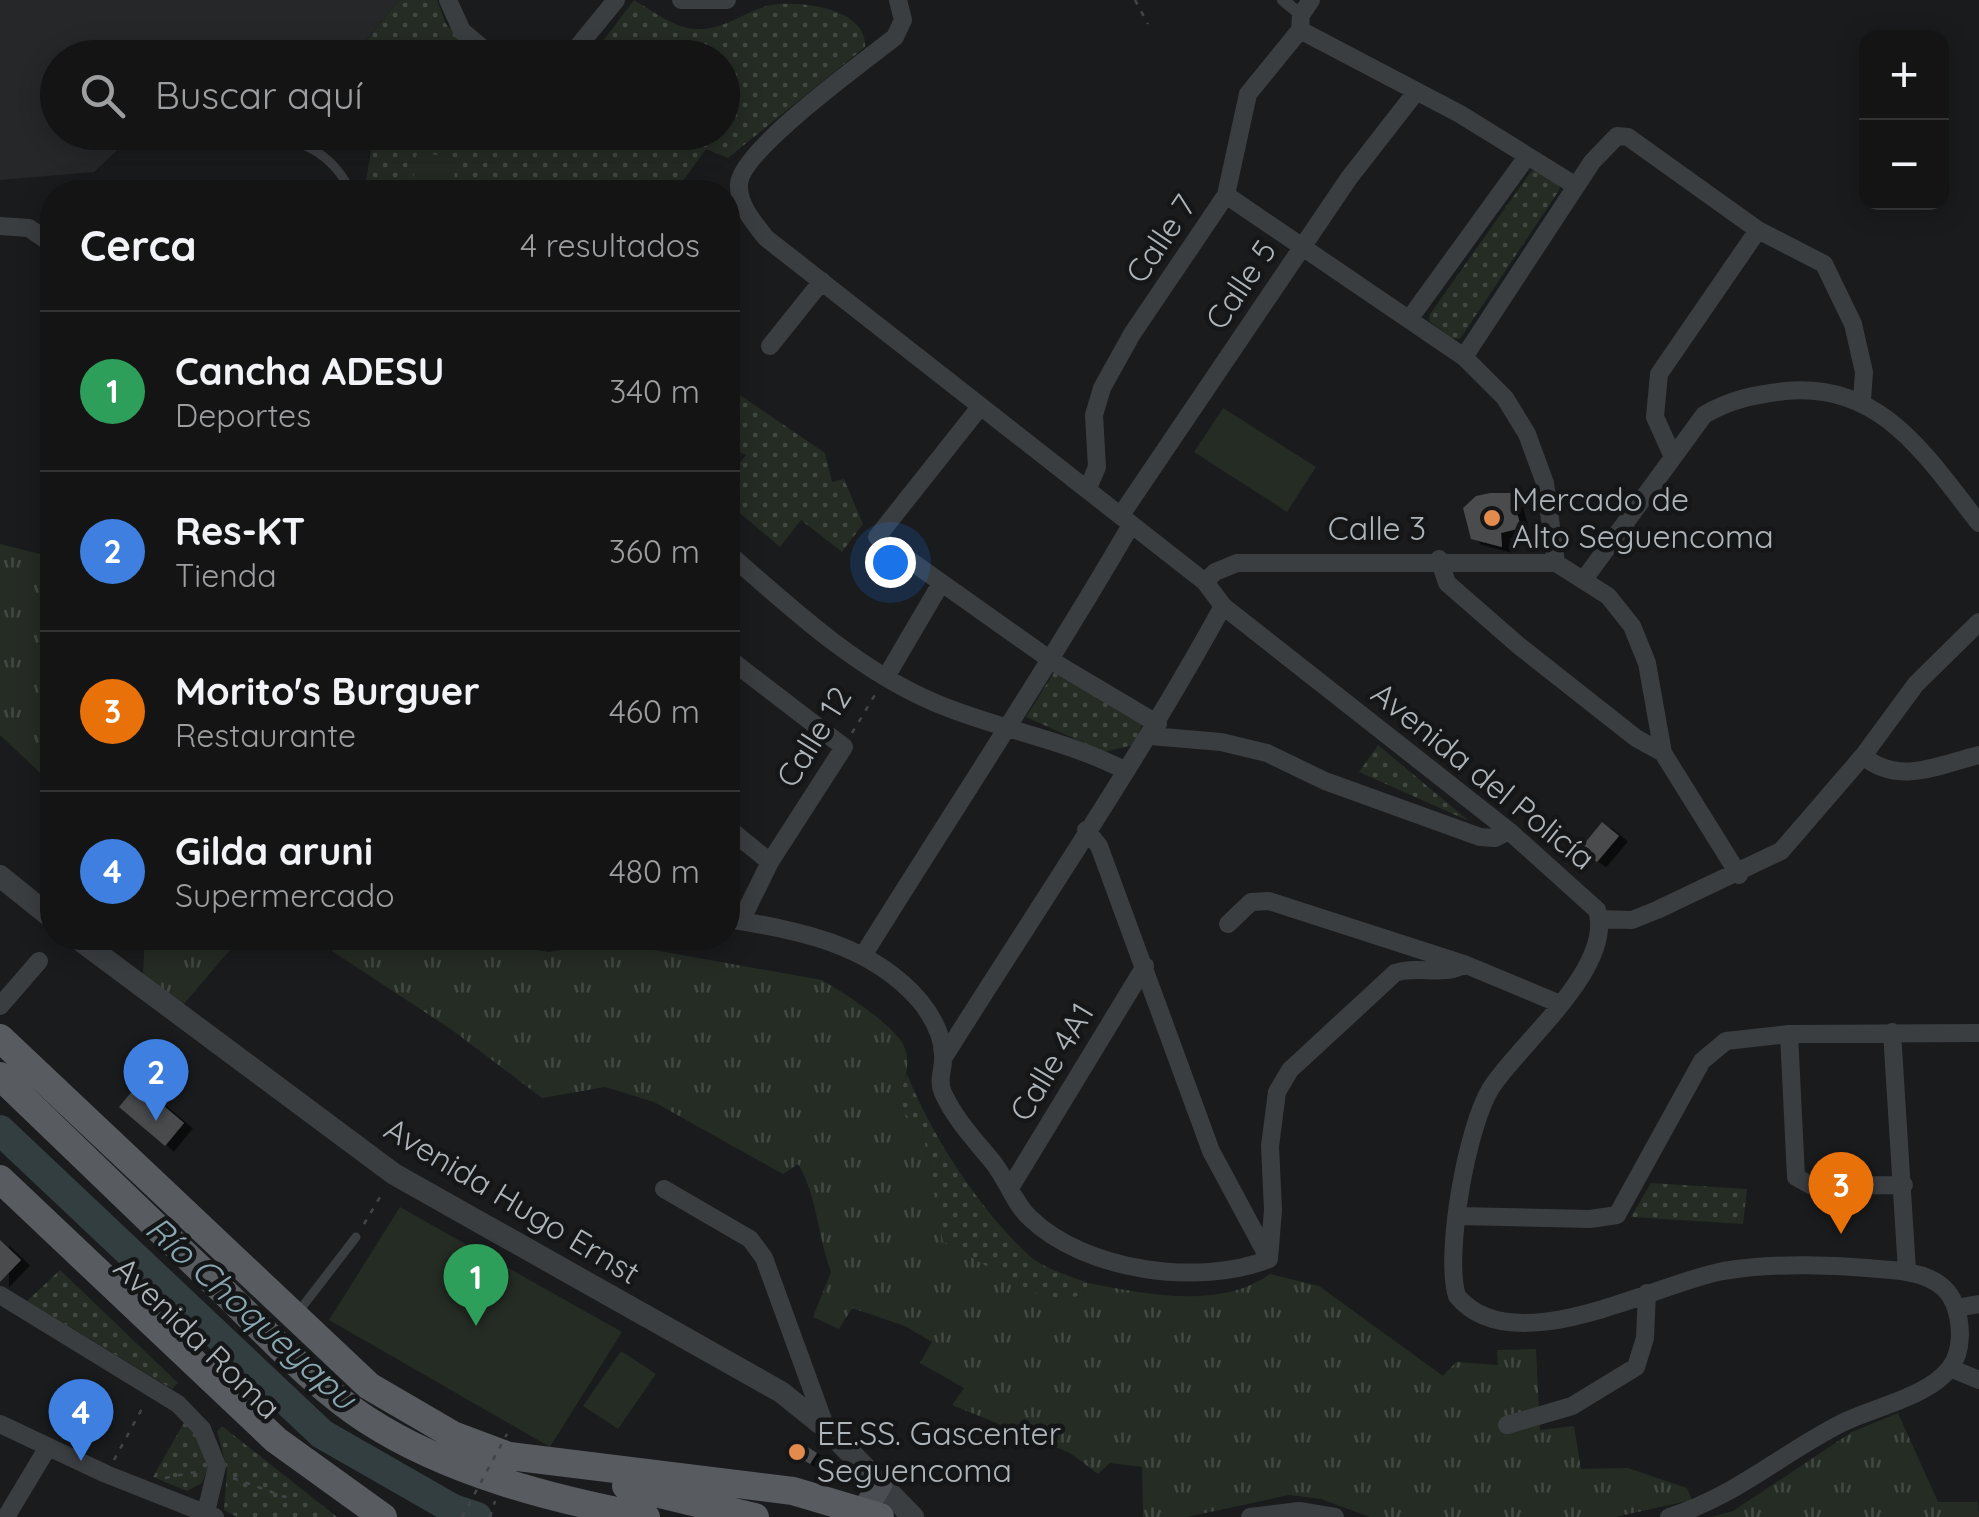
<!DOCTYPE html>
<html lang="es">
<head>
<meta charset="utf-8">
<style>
	:root { --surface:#141415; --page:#212122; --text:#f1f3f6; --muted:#9d9ea0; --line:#333334; --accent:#7c3aed }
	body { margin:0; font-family:Quicksand,sans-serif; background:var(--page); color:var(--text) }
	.controls { position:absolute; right:30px; top:30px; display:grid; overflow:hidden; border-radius:20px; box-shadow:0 5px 25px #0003 }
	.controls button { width:90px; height:90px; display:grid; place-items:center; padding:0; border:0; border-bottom:2px solid var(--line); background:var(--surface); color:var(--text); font:50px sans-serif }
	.you { position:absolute; left:890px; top:562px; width:35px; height:35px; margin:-25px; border:8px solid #fff; border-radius:50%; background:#1a73e8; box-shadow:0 0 0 15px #1a73e833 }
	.badge { display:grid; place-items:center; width:65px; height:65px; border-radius:50%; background:var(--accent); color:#fff; font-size:32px; font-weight:700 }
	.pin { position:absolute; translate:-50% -82px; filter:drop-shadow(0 2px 5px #0008) }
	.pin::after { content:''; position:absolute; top:52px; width:35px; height:30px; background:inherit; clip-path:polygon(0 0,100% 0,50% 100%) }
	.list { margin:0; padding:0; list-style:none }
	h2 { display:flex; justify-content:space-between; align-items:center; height:130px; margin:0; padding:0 40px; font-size:42px }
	h2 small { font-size:32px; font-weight:400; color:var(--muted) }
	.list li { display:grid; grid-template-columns:65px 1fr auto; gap:30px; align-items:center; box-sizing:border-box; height:160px; padding:0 40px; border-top:2px solid var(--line) }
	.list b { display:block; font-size:38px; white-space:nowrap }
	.list p { margin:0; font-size:32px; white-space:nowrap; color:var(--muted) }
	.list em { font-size:32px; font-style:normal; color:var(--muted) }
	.icon { flex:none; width:55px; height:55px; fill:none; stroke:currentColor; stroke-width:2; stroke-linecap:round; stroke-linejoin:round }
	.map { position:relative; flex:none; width:1979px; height:1517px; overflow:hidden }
	.search { position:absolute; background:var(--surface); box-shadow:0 5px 25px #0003; left:40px; top:40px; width:700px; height:110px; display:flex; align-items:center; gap:25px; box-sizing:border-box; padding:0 35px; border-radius:55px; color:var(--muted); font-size:38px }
	.panel { position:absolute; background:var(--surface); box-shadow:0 5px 25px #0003; left:40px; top:180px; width:700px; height:770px; border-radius:40px }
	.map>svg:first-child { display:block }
	.built { fill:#262729 }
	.grass { fill:url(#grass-tufts) }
	.park { fill:url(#park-dots) }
	.garden { fill:#252c24 }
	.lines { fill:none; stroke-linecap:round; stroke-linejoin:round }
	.river { stroke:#333e41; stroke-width:30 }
	.building { fill:#494c4e; filter:url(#shadow) }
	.path { stroke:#424548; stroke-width:2.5; stroke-dasharray:5 8; stroke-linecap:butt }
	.service { stroke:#3b3e41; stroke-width:9 }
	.pedestrian { stroke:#3b3e41; stroke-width:12 }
	.minor { stroke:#3b3e41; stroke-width:18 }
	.tertiary { stroke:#3b3e41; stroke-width:22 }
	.secondary { stroke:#4a4d51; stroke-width:25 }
	.primary { stroke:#585b5f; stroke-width:28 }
	.path-bridge { stroke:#424548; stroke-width:2.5; stroke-dasharray:5 8; stroke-linecap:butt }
	.poi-dot { fill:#e28b4d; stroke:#151617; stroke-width:4 }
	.labels { text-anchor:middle; stroke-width:9; stroke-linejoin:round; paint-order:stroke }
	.street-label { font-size:32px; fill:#aeb5ba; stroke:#151617 }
	.poi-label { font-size:32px; fill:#aeb5ba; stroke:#151617; text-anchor:start }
	.water-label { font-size:35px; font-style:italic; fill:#89a8b1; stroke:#151617 }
</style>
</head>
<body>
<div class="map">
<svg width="1979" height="1517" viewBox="0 0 1979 1517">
	<defs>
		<pattern id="grass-tufts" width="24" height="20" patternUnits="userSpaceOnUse" patternTransform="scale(2.5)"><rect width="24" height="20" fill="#252c24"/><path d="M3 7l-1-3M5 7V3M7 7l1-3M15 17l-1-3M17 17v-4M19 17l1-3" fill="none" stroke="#424842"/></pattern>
		<pattern id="park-dots" width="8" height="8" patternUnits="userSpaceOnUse" patternTransform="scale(2.5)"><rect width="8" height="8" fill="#252c24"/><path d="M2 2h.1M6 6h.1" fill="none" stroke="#424842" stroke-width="1.8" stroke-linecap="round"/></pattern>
		<filter id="shadow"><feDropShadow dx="9" dy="5.5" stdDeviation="0" flood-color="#0009"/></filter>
	</defs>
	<rect width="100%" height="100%" fill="#1a1b1c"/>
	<path class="built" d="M0,0H399L352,57L58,58V132L135,133L94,172L0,180Z"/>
	<path class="grass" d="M0,544L52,557V784L0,735Z
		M145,938H240L183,1005L143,974Z
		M341,938H505L518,947L549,952L609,942L822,980C842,991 892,1024 903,1044C913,1064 903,1087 896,1106L922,1128L944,1242L1084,1295L1088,1283C1145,1294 1220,1310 1270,1274L1319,1286L1443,1376L1456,1362L1498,1365L1497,1350L1536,1349L1540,1430L1574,1426L1581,1469L1628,1468L1687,1488L1692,1500L1615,1517H1370L1321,1499L1289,1495L1187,1517H1143L1142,1467L1110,1463L1098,1474L1070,1453L952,1405L964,1388L920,1363L932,1342L905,1326L852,1308L839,1329L813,1317L831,1272C818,1237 817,1195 798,1164L783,1174L654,1102L605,1087L542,1098L452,1030L332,951Z
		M1898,1413L1938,1502H1978L1979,1517H1711L1733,1511L1852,1432Z"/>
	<path class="park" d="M399,0H437L446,24L481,58H352Z
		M634,0C653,11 675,29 697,29C724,30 745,11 771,5C800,0 868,8 865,47L728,158L706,149L675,192H364L374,133L722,132V58L591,57Z
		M1532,170L1557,180L1560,189L1460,339L1452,338L1429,321L1430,314Z
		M728,387L825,453L832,482L844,479L863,524L842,552L801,520L780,547L728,503V478L746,455L728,447Z
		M1056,669L1143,722L1134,745L1104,752L1026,717Z
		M1378,745L1469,821L1359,772Z
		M907,1074C931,1135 983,1215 1032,1258C1047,1270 1071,1276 1088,1283L1084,1295L1050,1301L943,1242L922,1128L896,1106Z
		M1651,1183L1747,1189L1743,1224L1631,1217Z
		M60,1270L178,1383L172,1389L27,1301Z
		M185,1421L195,1433L208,1467L202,1483L187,1491L153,1477Z
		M222,1426L337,1517H237L224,1510L227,1469L217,1431Z"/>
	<path class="garden" d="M417,152L457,158L452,192H411Z
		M1223,408L1316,467L1287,512L1194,452Z
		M400,1207L622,1332L550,1447L329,1320Z
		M621,1351L656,1374L618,1429L583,1406Z"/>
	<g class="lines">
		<path class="river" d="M0,1130L322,1434L453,1509L477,1517"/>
	</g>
	<path class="building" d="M1490,493H1512L1521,528L1501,533L1502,547L1471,539L1463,508L1476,496Z
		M1602,822L1619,836L1597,862L1580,849Z
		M138,1084L184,1123L165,1146L119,1107Z
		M0,1240L21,1260L0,1282Z
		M798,1441L817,1453L810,1464L790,1452Z"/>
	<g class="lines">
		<path class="path" d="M1135,0L1148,24
			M852,733L876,693
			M364,1224L383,1192
			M114,1460L144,1405
			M165,1478L196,1472
			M233,1478L285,1497L290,1492
			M490,1517L495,1501"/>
		<path class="service" d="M234,132C286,137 327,141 351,192
			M296,1315L356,1237"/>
		<path class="pedestrian" d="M1283,0L1301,15"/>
		<path class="minor" d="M448,0L462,31L494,58
			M681,0H727
			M898,0L903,20L895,37C865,61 741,150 739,184C738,205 754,223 766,238L1205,582L1223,606L1509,831L1597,910C1615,968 1518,1045 1491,1088C1467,1126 1444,1255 1457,1296C1513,1364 1654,1284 1723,1271C1779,1262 1835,1265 1891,1270C1915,1272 1944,1278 1954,1303C1962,1323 1963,1351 1950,1368C1928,1397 1874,1407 1842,1423C1782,1453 1735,1497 1669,1517
			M1300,30L1460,114L1576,186
			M1300,30L1301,15L1311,0
			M571,55L616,0
			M1226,195L1464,357L1505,398L1527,434L1545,483L1556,563
			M0,226L29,228L52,244
			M1410,318L1526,158
			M770,346L822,281
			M1464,357L1592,162L1617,136L1628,137L1758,230L1824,264L1853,324L1864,372L1862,400
			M980,407L877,537L1052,661L1158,724
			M1673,457L1655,417L1659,374L1758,230
			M1088,488L1097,467L1094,415L1102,388L1132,334L1226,195L1248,94L1300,30
			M1121,515L1349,178L1416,92
			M728,553C790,607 855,668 931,701C994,729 1066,739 1126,771
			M1439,559L1447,583L1518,645L1636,738L1663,753L1739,875
			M1585,578L1704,415C1731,399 1754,395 1785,391C1881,381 1926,456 1979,523
			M1205,582L1215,572L1237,563H1556L1608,596L1632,626L1647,663L1663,753
			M728,658L844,747L770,862L741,921
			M886,677L940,585
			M1151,736L1221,742L1267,753L1325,781L1480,837L1495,838L1509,831
			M1863,756C1899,786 1938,765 1979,755
			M728,828L770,862
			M1086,830L1099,846L1211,1151L1269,1259
			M728,919C798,930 871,944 920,1001C932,1016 943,1036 943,1056C944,1070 937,1079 943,1093C955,1119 974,1139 992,1161C1007,1179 1013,1202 1030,1218C1085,1271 1199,1287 1269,1259
			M1600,919L1632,920L1657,910L1781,851L1863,756L1916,684L1979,622
			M1228,924L1251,902L1269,901L1464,964L1560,1004
			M864,954C953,811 1046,671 1131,525
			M0,1006L39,961
			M1892,1032L1907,1271
			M1789,1034L1796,1177L1812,1186L1904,1185
			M944,1057C1038,907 1138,761 1223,606
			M1010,1188L1145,966
			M664,1189L750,1239L764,1258L826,1428
			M1459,1216L1590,1219L1617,1215L1702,1061L1726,1041L1789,1034L1979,1033
			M1269,1259L1273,1210L1270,1146L1277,1092L1290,1070L1395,973C1416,965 1447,977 1464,964
			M0,1295L178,1404L202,1429L217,1466L206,1512
			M1956,1308L1979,1304
			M1950,1368L1979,1380
			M0,1424L106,1474L215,1517
			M1507,1425L1572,1406L1636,1367L1645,1338L1647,1293
			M6,1517L48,1447
			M1250,1517L1299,1511L1335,1517"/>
		<path class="tertiary" d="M0,876L52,918
			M77,938L394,1174L781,1392L826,1428L913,1517"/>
		<path class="secondary" d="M864,1511L880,1484"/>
		<path class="primary" d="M0,1038L369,1386L453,1435L509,1456L793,1491L880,1517
			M0,1076C73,1147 147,1217 220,1288C267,1333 312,1384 367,1420C449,1473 552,1499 646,1517
			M0,1179L276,1440L383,1517
			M626,1486L755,1517"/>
		<path class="path-bridge" d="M462,1517L507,1434"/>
	</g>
	<g class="poi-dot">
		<circle cx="1492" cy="518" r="10"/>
		<circle cx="797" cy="1452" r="10"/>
	</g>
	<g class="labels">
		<g class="street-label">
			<text transform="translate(1161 239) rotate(-56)" y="11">Calle 7</text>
			<text transform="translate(1241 285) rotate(-56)" y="11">Calle 5</text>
			<text x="1377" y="540">Calle 3</text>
			<text transform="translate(814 737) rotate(-58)" y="11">Calle 12</text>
			<text transform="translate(1483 776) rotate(39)" y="11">Avenida del Policía</text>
			<text transform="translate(1052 1062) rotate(-59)" y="11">Calle 4A1</text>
			<text transform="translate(512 1201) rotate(31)" y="11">Avenida Hugo Ernst</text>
			<text transform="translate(197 1338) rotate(44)" y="11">Avenida Roma</text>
		</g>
		<g class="poi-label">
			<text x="1512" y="511">Mercado de<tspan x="1512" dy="37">Alto Seguencoma</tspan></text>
			<text x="817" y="1445">EE.SS. Gascenter<tspan x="817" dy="37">Seguencoma</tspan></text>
		</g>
		<g class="water-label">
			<text transform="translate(251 1313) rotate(42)" y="12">Río Choqueyapu</text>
		</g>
	</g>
</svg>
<div class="controls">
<button>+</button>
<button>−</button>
</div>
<div class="you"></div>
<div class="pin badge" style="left:476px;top:1326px;background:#2e9e5b">1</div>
<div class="pin badge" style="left:156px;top:1121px;background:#3f7fe0">2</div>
<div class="pin badge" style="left:1841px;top:1234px;background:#e8710a">3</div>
<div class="pin badge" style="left:81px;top:1461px;background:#3f7fe0">4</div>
<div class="search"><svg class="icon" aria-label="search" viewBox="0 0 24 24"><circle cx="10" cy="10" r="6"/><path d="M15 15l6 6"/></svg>Buscar aquí</div>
<section class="panel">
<h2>Cerca<small>4 resultados</small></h2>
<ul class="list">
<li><span class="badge" style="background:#2e9e5b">1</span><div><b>Cancha ADESU</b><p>Deportes</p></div><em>340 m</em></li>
<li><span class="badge" style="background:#3f7fe0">2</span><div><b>Res-KT</b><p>Tienda</p></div><em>360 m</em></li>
<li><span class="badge" style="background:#e8710a">3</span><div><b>Morito's Burguer</b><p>Restaurante</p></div><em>460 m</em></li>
<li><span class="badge" style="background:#3f7fe0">4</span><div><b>Gilda aruni</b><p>Supermercado</p></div><em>480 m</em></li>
</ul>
</section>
</div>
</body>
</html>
